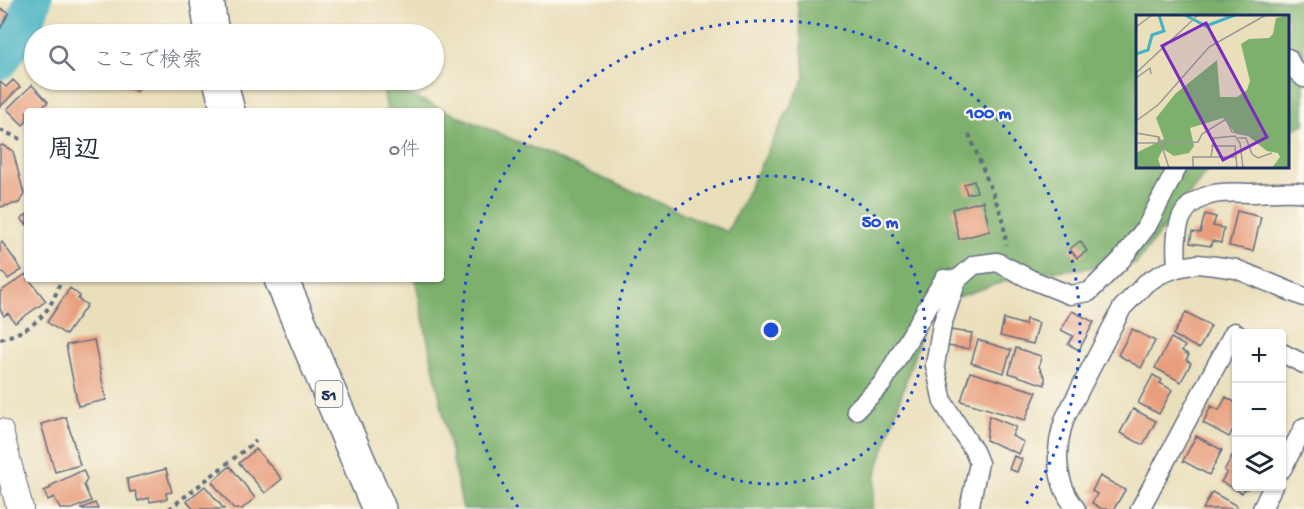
<!DOCTYPE html>
<html lang="ja">
<head>
<meta charset="utf-8">
<style>
	:root { --surface:#fff; --page:#f6f6f7; --text:#1f2937; --muted:#747a83; --line:#e0e1e3 }
	body { margin:0; font-family:"Gochi Hand","Klee One",sans-serif; background:var(--page); color:var(--text) }
	.controls { position:absolute; right:18px; bottom:18px; display:grid; overflow:hidden; border-radius:6px; box-shadow:0 2px 4px #0004 }
	.controls button { width:54px; height:54px; display:grid; place-items:center; padding:0; border:0; border-bottom:2px solid var(--line); background:var(--surface); color:var(--text); font:30px sans-serif }
	.list { margin:0; padding:0; list-style:none }
	h2 { display:flex; justify-content:space-between; align-items:center; height:78px; margin:0; padding:0 24px; font-size:26px }
	h2 small { font-size:20px; font-weight:400; color:var(--muted) }
	.icon { flex:none; width:33px; height:33px; fill:none; stroke:currentColor; stroke-width:2; stroke-linecap:round; stroke-linejoin:round }
	.map { position:relative; flex:none; width:1304px; height:509px; overflow:hidden }
	.search { position:absolute; background:var(--surface); box-shadow:0 2px 4px #0004; left:24px; top:24px; width:420px; height:66px; display:flex; align-items:center; gap:15px; box-sizing:border-box; padding:0 21px; border-radius:33px; color:var(--muted); font-size:22px }
	.panel { position:absolute; background:var(--surface); box-shadow:0 2px 4px #0004; left:24px; top:108px; width:420px; height:174px; border-radius:6px }
	.map>svg:first-child { display:block }
	.forest { fill:#7cb06c; stroke:#4c7065; stroke-width:1.5 }
	.lines { fill:none; stroke-linecap:round; stroke-linejoin:round }
	.river { stroke:#46b2c3; stroke-width:38 }
	.building { fill:#e89d7c }
	.street-casing { stroke:#636d7f; stroke-width:21 }
	.secondary-casing { stroke:#636d7f; stroke-width:28 }
	.highway-casing { stroke:#636d7f; stroke-width:36 }
	.path { stroke:#636d7f; stroke-width:4; stroke-dasharray:4.5 4.5; stroke-linecap:butt }
	.street { stroke:#fff; stroke-width:18 }
	.secondary { stroke:#fff; stroke-width:26 }
	.highway { stroke:#fff; stroke-width:33 }
	.ring { fill:none; stroke:#1d4ed8; stroke-width:3; stroke-dasharray:3 6 }
	.labels { text-anchor:middle; stroke-width:4.5; stroke-linejoin:round; paint-order:stroke }
	.shield { fill:#fbf7ec; stroke:#5e6b89; stroke-width:1.5 }
	.shield-label { font-size:16px; font-weight:bold; fill:#1b2f5e }
	.inset-river { fill:none; stroke:#46b2c3; stroke-width:3 }
	.inset-road { fill:none; stroke:#979996; stroke-width:1.5 }
	.view { fill:#7b2cbf; fill-opacity:0.15; stroke:#7b2cbf; stroke-width:3 }
	.inset-edge { fill:none; stroke:#1b2f5e; stroke-width:3 }
	.centre { fill:#1d4ed8; stroke:#fbf7ec; stroke-width:3 }
	.ring-label { font-size:18px; text-anchor:middle; font-weight:bold; fill:#1d4ed8; stroke:#fbf7ec; stroke-width:4.5; stroke-linejoin:round; paint-order:stroke }
</style>
</head>
<body>
<div class="map">
<svg width="1304" height="509" viewBox="0 0 1304 509">
	<rect width="100%" height="100%" fill="#fbf7ec"/>
	<filter id="ink" filterUnits="userSpaceOnUse"><feTurbulence type="fractalNoise" baseFrequency=".0167" numOctaves="2"/><feDisplacementMap in="SourceGraphic" scale="12" xChannelSelector="R" yChannelSelector="G"/><feConvolveMatrix kernelMatrix="1 2 1 2 8 2 1 2 1" color-interpolation-filters="sRGB"/></filter>
	<filter id="wash" filterUnits="userSpaceOnUse"><feTurbulence type="fractalNoise" baseFrequency=".008" numOctaves="4" result="noise"/><feDisplacementMap in="SourceGraphic" scale="24" xChannelSelector="R" yChannelSelector="G"/><feGaussianBlur stdDeviation="1.35" result="paint"/><feColorMatrix in="noise" values="0 0 0 0 0 0 0 0 0 0 0 0 0 0 0 0 0 1.4 0 .05"/><feComposite in="paint" operator="in"/></filter>
	<g filter="url(#wash)">
		<rect width="100%" height="100%" fill="#eadfbb"/>
		<path class="forest" d="M797,0H1304V124L1288,131V16H1138V166L1210,167L1136,264L1030,273L930,306L876,474L872,509H463L415,279H441V111H387L382,83L727,232L805,77Z"/>
		<g class="lines">
			<path class="river" d="M0,61L26,20L33,0"/>
		</g>
		<g id="blocks">
			<path class="building" d="M0,8L9,13L0,29Z
				M13,80L20,87L0,107V82L6,87Z
				M115,80H142L136,91Z
				M32,85L48,102L38,111H27V121L23,125L7,109Z
				M2,145L13,151L24,194L19,203L0,207V146Z
				M974,181L977,192L967,194L964,184Z
				M983,201L990,231L959,239L952,209Z
				M1237,211L1261,217L1253,251L1229,246Z
				M27,214V225L21,219Z
				M1205,214L1216,217L1213,226L1224,228L1221,243L1212,241L1211,246L1190,243L1192,232L1200,233Z
				M1080,241L1087,251L1077,258L1070,249Z
				M2,242L22,270L8,279L3,272L0,274V244Z
				M26,274L27,279H29L46,301L15,323L8,313L4,316L0,309V292Z
				M70,288L80,296L78,299L87,305L66,335L47,322Z
				M1072,311L1094,322L1079,350L1068,344L1073,336L1061,330Z
				M1186,312L1211,326L1199,349L1173,335Z
				M1004,319L1025,325L1026,319L1039,323L1033,344L1000,336Z
				M1132,329L1155,341L1141,368L1118,355Z
				M949,330L972,333L969,349L947,346Z
				M1171,338L1185,346L1182,351L1189,355L1186,360L1191,363L1181,382L1155,368Z
				M94,340L106,400L78,406L66,345Z
				M978,340L1011,350L1004,373L971,363Z
				M1016,348L1041,356L1039,367L1045,377V385L1009,373Z
				M970,372L1037,392L1025,420L961,401Z
				M1153,375L1162,380L1160,383L1172,390L1159,414L1138,403Z
				M1226,397L1236,403V424L1229,437L1203,423L1211,406L1219,410Z
				M1133,409L1156,421L1143,445L1120,433Z
				M989,416L1016,427L1012,436L1024,442L1019,454L986,440Z
				M66,417L80,465L55,472L41,424Z
				M1196,436L1222,450L1209,475L1183,461Z
				M256,449L282,479L265,493L239,463Z
				M1014,456L1022,459L1017,472L1009,469Z
				M1232,456L1236,458V486H1249L1247,489L1245,488L1242,493L1221,482L1227,472L1224,471Z
				M230,466L255,498L242,509H234L212,482Z
				M166,469L172,492L166,493L167,499L150,502L149,498L138,501L135,491L130,492L127,479Z
				M83,470L87,479L84,485L91,501L72,509H60L54,497L48,500L44,491L51,488L50,486Z
				M1100,476L1125,490L1114,509H1102L1092,503L1097,494L1092,491Z
				M205,486L224,509H193L187,501Z
				M1212,492L1237,506L1235,509H1203Z
				M95,503L98,509H80Z"/>
		</g>
	</g>
	<g filter="url(#ink)">
		<use href="#blocks" fill-opacity="0" stroke="#636d7f" stroke-width="1.5"/>
		<g class="lines">
			<g class="street-casing">
				<path id="street" d="M1288,58L1293,68L1304,78
					M1177,268C1175,236 1174,205 1210,195C1223,191 1239,193 1252,193C1269,193 1288,190 1304,193
					M1282,353L1304,364
					M856,410L882,384L944,279L957,280
					M1282,469L1304,427
					M969,509L979,463L974,451L943,402L935,365L942,325L957,280L974,265L997,262L1030,279L1070,295L1089,292L1121,260L1147,226L1178,166
					M1076,509C1054,481 1054,450 1065,418L1122,308L1146,283L1161,274L1177,268L1197,264L1216,266L1236,269L1304,297
					M1140,509L1234,332L1237,334
					M1262,509L1273,486"/>
			</g>
			<g class="secondary-casing">
				<path id="secondary" d="M0,432L20,509"/>
			</g>
			<g class="highway-casing">
				<path id="highway" d="M207,0L212,34
					M220,80L228,111
					M281,279L379,509"/>
			</g>
			<path class="path" d="M0,130L23,140
				M969,134L1003,219L1006,245
				M0,339C34,330 51,313 61,279
				M169,509L256,441"/>
			<use href="#street" class="street"/>
			<use href="#secondary" class="secondary"/>
			<use href="#highway" class="highway"/>
		</g>
	</g>
	<g class="ring">
		<circle cx="771" cy="330" r="154"/>
		<path d="M518 507A309 309 0 1 1 1024 507"/>
	</g>
	<g class="labels">
		<rect class="shield" x="315.5" y="381" width="27" height="26" rx="4.5"/>
		<g class="shield-label">
			<text x="329" y="400">51</text>
		</g>
	</g>
	<g transform="translate(1136 15)">
		<rect width="153" height="153" fill="#eadfbb"/>
		<path d="M153,0V153H136L144,142L142,138L131,136L112,121L100,119L87,103L54,113L58,131L53,138L38,141L27,134L22,144L25,153H0V138L28,124L20,103L39,79L81,45L84,82H101L111,75L114,66L105,29L113,24L133,23L137,19L140,3Z" fill="#7cb06c"/>
		<path class="inset-river" d="M49,0L70,11L99,0M0,39L12,35L16,20L28,16L23,0"/>
		<path class="inset-road" d="M0,12L16,0M0,58L62,0M0,63L14,53L15,59M0,106L22,90L73,32L130,0M0,118L23,122L33,153M102,123H110L116,139L122,143L136,138M0,128H23L22,123M26,129L62,127L66,119L90,104L96,117L126,119L124,129M75,131H99L101,153M75,142L78,123L99,121L104,128L107,153M57,153V142H99"/>
		<path class="view" d="M70,8L131,122L87,145L26,31Z"/>
		<rect width="153" height="153" class="inset-edge"/>
	</g>
	<circle cx="771" cy="330" r="9" class="centre"/>
	<g class="ring-label">
		<text x="989" y="118">100 m</text>
		<text x="880" y="227">50 m</text>
	</g>
</svg>
<div class="controls">
<button>+</button>
<button>−</button>
<button><svg class="icon" aria-label="layers" viewBox="0 0 24 24"><path d="M12 4l9 5-9 5-9-5zM3 14l9 5 9-5"/></svg></button>
</div>
<div class="search"><svg class="icon" aria-label="search" viewBox="0 0 24 24"><circle cx="10" cy="10" r="6"/><path d="M15 15l6 6"/></svg>ここで検索</div>
<section class="panel">
<h2>周辺<small>0件</small></h2>
<ul class="list">
</ul>
</section>
</div>
</body>
</html>
